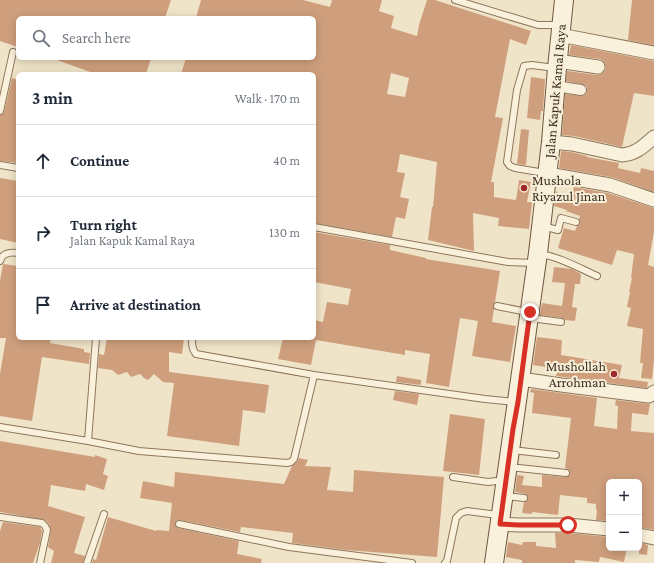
<!DOCTYPE html>
<html lang="en">
<head>
<meta charset="utf-8">
<style>
	:root { --surface:#fff; --page:#f2f2f3; --text:#1f2937; --muted:#747a83; --line:#e0e1e3 }
	body { margin:0; font-family:"Crimson Pro",serif; background:var(--page); color:var(--text) }
	.controls { position:absolute; right:12px; bottom:12px; display:grid; overflow:hidden; border-radius:6px; box-shadow:0 2px 10px #0003 }
	.controls button { width:36px; height:36px; display:grid; place-items:center; padding:0; border:0; border-bottom:1px solid var(--line); background:var(--surface); color:var(--text); font:20px sans-serif }
	.stop { position:absolute; width:12px; height:12px; margin:-9px; border:3px solid #d93025; border-radius:50%; background:#fff }
	.stop.end { background:#d93025; border-color:#fff; box-shadow:0 1px 4px #0008 }
	.list { margin:0; padding:0; list-style:none }
	h2 { display:flex; justify-content:space-between; align-items:center; height:52px; margin:0; padding:0 16px; font-size:17px }
	h2 small { font-size:13px; font-weight:400; color:var(--muted) }
	.list li { display:grid; grid-template-columns:26px 1fr auto; gap:12px; align-items:center; box-sizing:border-box; height:72px; padding:0 16px; border-top:1px solid var(--line) }
	.list b { display:block; font-size:15px; white-space:nowrap }
	.list p { margin:0; font-size:13px; white-space:nowrap; color:var(--muted) }
	.list em { font-size:13px; font-style:normal; color:var(--muted) }
	.icon { flex:none; width:22px; height:22px; fill:none; stroke:currentColor; stroke-width:2; stroke-linecap:round; stroke-linejoin:round }
	.map { position:relative; flex:none; width:654px; height:563px; overflow:hidden }
	.search { position:absolute; background:var(--surface); box-shadow:0 2px 10px #0003; left:16px; top:16px; width:300px; height:44px; display:flex; align-items:center; gap:10px; box-sizing:border-box; padding:0 14px; border-radius:6px; color:var(--muted); font-size:15px }
	.panel { position:absolute; background:var(--surface); box-shadow:0 2px 10px #0003; left:16px; top:72px; width:300px; height:268px; border-radius:6px }
	.map>svg:first-child { display:block }
	.building { fill:#cf9f7d; fill-rule:evenodd }
	.lines { fill:none; stroke-linecap:round; stroke-linejoin:round }
	.service-casing { stroke:#8d765c; stroke-width:8 }
	.pedestrian-casing { stroke:#8d765c; stroke-width:12 }
	.minor-casing { stroke:#8d765c; stroke-width:15 }
	.secondary-casing { stroke:#6f573f; stroke-width:20 }
	.service { stroke:#faf1dc; stroke-width:6 }
	.pedestrian { stroke:#faf1dc; stroke-width:10 }
	.minor { stroke:#faf1dc; stroke-width:13 }
	.secondary { stroke:#faf1dc; stroke-width:18 }
	.route { stroke:#d93025; stroke-width:5 }
	.poi-dot { fill:#9e2a2b; stroke:#f7eed8; stroke-width:1.5 }
	.labels { text-anchor:middle; stroke-width:4; stroke-linejoin:round; paint-order:stroke }
	.street-label { font-size:14px; fill:#3d2e20; stroke:#f7eed8 }
	.poi-label { font-size:14px; fill:#3d2e20; stroke:#f7eed8; text-anchor:start }
</style>
</head>
<body>
<div class="map">
<svg width="654" height="563" viewBox="0 0 654 563">
	<rect width="100%" height="100%" fill="#f0e4c8"/>
	<path class="building" d="M0,0H171L165,18H18V47L0,41Z
		M201,0H303L330,7L332,0H382L379,11L394,16L391,28L417,36L419,25L427,0H435L531,31L526,45L510,39L495,117L503,118L491,182H494V197L516,200L519,180L531,182L527,202H532L529,229L498,226L499,218L473,213L474,251L428,240L432,207H433L437,162L400,154L397,172L405,173L400,197L409,199L405,219L396,217L392,237L314,223V74H181L186,58H314V18H196ZM391,73L409,78L405,97L387,94Z
		M632,0H654V45L628,40Z
		M571,45L654,61V96L634,93L622,147L574,136L562,135L565,94L583,96L586,94L587,91V87L585,85L566,81L567,71L597,75L601,74L604,72L606,68L605,64L603,61L600,59L569,55Z
		M54,58H151L146,74H96L54,59Z
		M531,77L545,79L543,111H541L540,120L527,118Z
		M12,78L18,80V163L0,161V115L3,114L4,112Z
		M521,129L529,130L526,165L517,164Z
		M561,151L571,152L587,156V157L619,163L618,168L640,173L641,168L654,171V192L611,177L559,168Z
		M0,178L18,181V243L0,239Z
		M574,187L608,193L654,208V232L648,265L654,267V361L652,379L641,378L643,363H640L643,329L627,326L631,308L627,307L630,292H629L632,278H631L634,254L617,250L612,265L558,248L564,228L575,231L577,226L580,224L579,219L580,216L566,211L567,210L554,206L556,192L571,197Z
		M314,232L390,245V250L426,258V259L500,271L495,302L493,306L494,309L492,322L516,326L510,362L472,356L478,321L460,318L449,387L426,383L430,354L405,350V355L316,340L311,365L278,359L283,338H314V320L323,322L327,302L348,305L351,289L314,282Z
		M3,264L18,266V338H51L50,343L84,349V352L90,353L89,364L42,357L32,421L0,416V374L6,338H0V281Z
		M554,267L572,269L581,274L580,284H575L572,307L577,308L575,321L565,320L562,318L540,315L542,303L562,306L565,283L552,282Z
		M537,337L562,340L561,355L622,365L619,378L648,382L647,388L556,376L558,369L533,365Z
		M107,338H184L182,354L169,352V372L269,385L265,413L243,410L239,446L167,436L174,383L163,382L154,374L148,380L144,378L140,374L131,377L127,372L118,375L112,370L98,368L99,354L104,355Z
		M397,376L421,380V385L396,382Z
		M531,389L597,398L594,426L617,429L618,406L615,405L616,400L650,404L648,415L632,413L631,431L654,433V530L639,527V482H609V521L596,520L597,510H596V504L587,503V498L560,495L558,515L532,512V514L522,513L524,502L527,501L528,498L526,494L515,492L517,475L524,476L522,485L542,487V475L566,477L569,476L570,473L569,470L565,468L571,418L532,413L534,393L530,392Z
		M395,391L419,394L417,405L393,400Z
		M450,414L485,419L479,475L443,471Z
		M0,441L95,457V455L107,459L103,474L108,476L104,490L86,484L85,491L51,485L48,506L85,517L74,553L85,556L83,563H51L54,551L48,547L51,530L49,524L45,520L0,512Z
		M299,458L308,460L305,466L331,467L327,490L353,492L354,470L444,477L437,557L346,550L292,543L293,533L241,527L240,532L180,520H177L175,523V526L178,528L239,541L237,554L262,559L261,563H92L93,559L96,560L108,517L156,531L157,530L169,531L172,503L140,498L143,481L174,487L175,472L284,484L292,466L297,462Z
		M3,522L40,527L42,531L40,543L33,563H0V531Z
		M555,533H568L609,537V548H627L624,562L600,557L599,562L575,560V563H522V560L506,557L508,542L522,545L523,542H536V546L556,548Z
		M639,543L648,545L647,555L639,554Z"/>
	<g class="lines">
		<g class="service-casing">
			<path id="service" d="M455,0L538,25H560
				M0,111L13,52
				M0,165L18,168
				M545,173L515,168L510,166L507,162L517,90L524,66L532,65L555,68
				M542,226L558,230L561,218L576,222
				M314,227L508,262L535,263
				M540,254C560,257 579,268 597,276
				M0,261C2,253 11,252 18,253
				M497,306L527,312
				M531,318L561,322
				M192,338C192,345 192,349 196,354L314,375L485,399L516,402
				M0,427L88,441L139,451L287,463L291,462L294,459L314,375
				M88,441L96,338
				M512,450L556,455
				M509,467L566,473
				M453,477L488,482L505,480
				M505,496L524,498
				M0,517L42,523L45,526L47,530L40,563
				M179,524L289,547L412,563
				M87,563L104,514
				M445,563L447,561L456,518L461,513L467,511L498,515"/>
		</g>
		<g class="pedestrian-casing">
			<path id="pedestrian" d="M555,86L581,90"/>
		</g>
		<g class="minor-casing">
			<path id="minor" d="M560,35L654,53
				M557,61L598,67
				M551,142L572,144L622,155C636,154 644,146 654,137
				M548,174L610,185L654,200
				M521,379L561,385L649,396L654,392
				M500,524L519,525H568L609,529
				M639,535L654,538"/>
		</g>
		<g class="secondary-casing">
			<path id="secondary" d="M494,563L538,253L551,142L557,68L564,0"/>
		</g>
		<use href="#service" class="service"/>
		<use href="#pedestrian" class="pedestrian"/>
		<use href="#minor" class="minor"/>
		<use href="#secondary" class="secondary"/>
	</g>
	<g class="lines">
		<path class="route" d="M530,312L518,402L513,429L500,524L519,525H568"/>
	</g>
	<g class="poi-dot">
		<circle cx="524" cy="188" r="4"/>
		<circle cx="614" cy="374" r="4"/>
	</g>
	<g class="labels">
		<g class="street-label">
			<text transform="translate(555 91) rotate(-85)" y="5">Jalan Kapuk Kamal Raya</text>
		</g>
		<g class="poi-label">
			<text x="532" y="185">Mushola<tspan x="532" dy="16">Riyazul Jinan</tspan></text>
			<text x="606" y="371" text-anchor="end">Mushollah<tspan x="606" dy="16">Arrohman</tspan></text>
		</g>
	</g>
</svg>
<div class="controls">
<button>+</button>
<button>−</button>
</div>
<div class="stop" style="left:568px;top:525px"></div>
<div class="stop end" style="left:530px;top:312px"></div>
<div class="search"><svg class="icon" aria-label="search" viewBox="0 0 24 24"><circle cx="10" cy="10" r="6"/><path d="M15 15l6 6"/></svg>Search here</div>
<section class="panel">
<h2>3 min<small>Walk · 170 m</small></h2>
<ul class="list">
<li><svg class="icon" aria-label="ahead" viewBox="0 0 24 24"><path d="M12 20V5M6 11l6-6 6 6"/></svg><div><b>Continue</b></div><em>40 m</em></li>
<li><svg class="icon" aria-label="right" viewBox="0 0 24 24"><path d="M7 20v-9h11M14 6l5 5-5 5"/></svg><div><b>Turn right</b><p>Jalan Kapuk Kamal Raya</p></div><em>130 m</em></li>
<li><svg class="icon" aria-label="arrive" viewBox="0 0 24 24"><path d="M6 21V4h12l-3 4 3 4H6"/></svg><div><b>Arrive at destination</b></div></li>
</ul>
</section>
</div>
</body>
</html>
